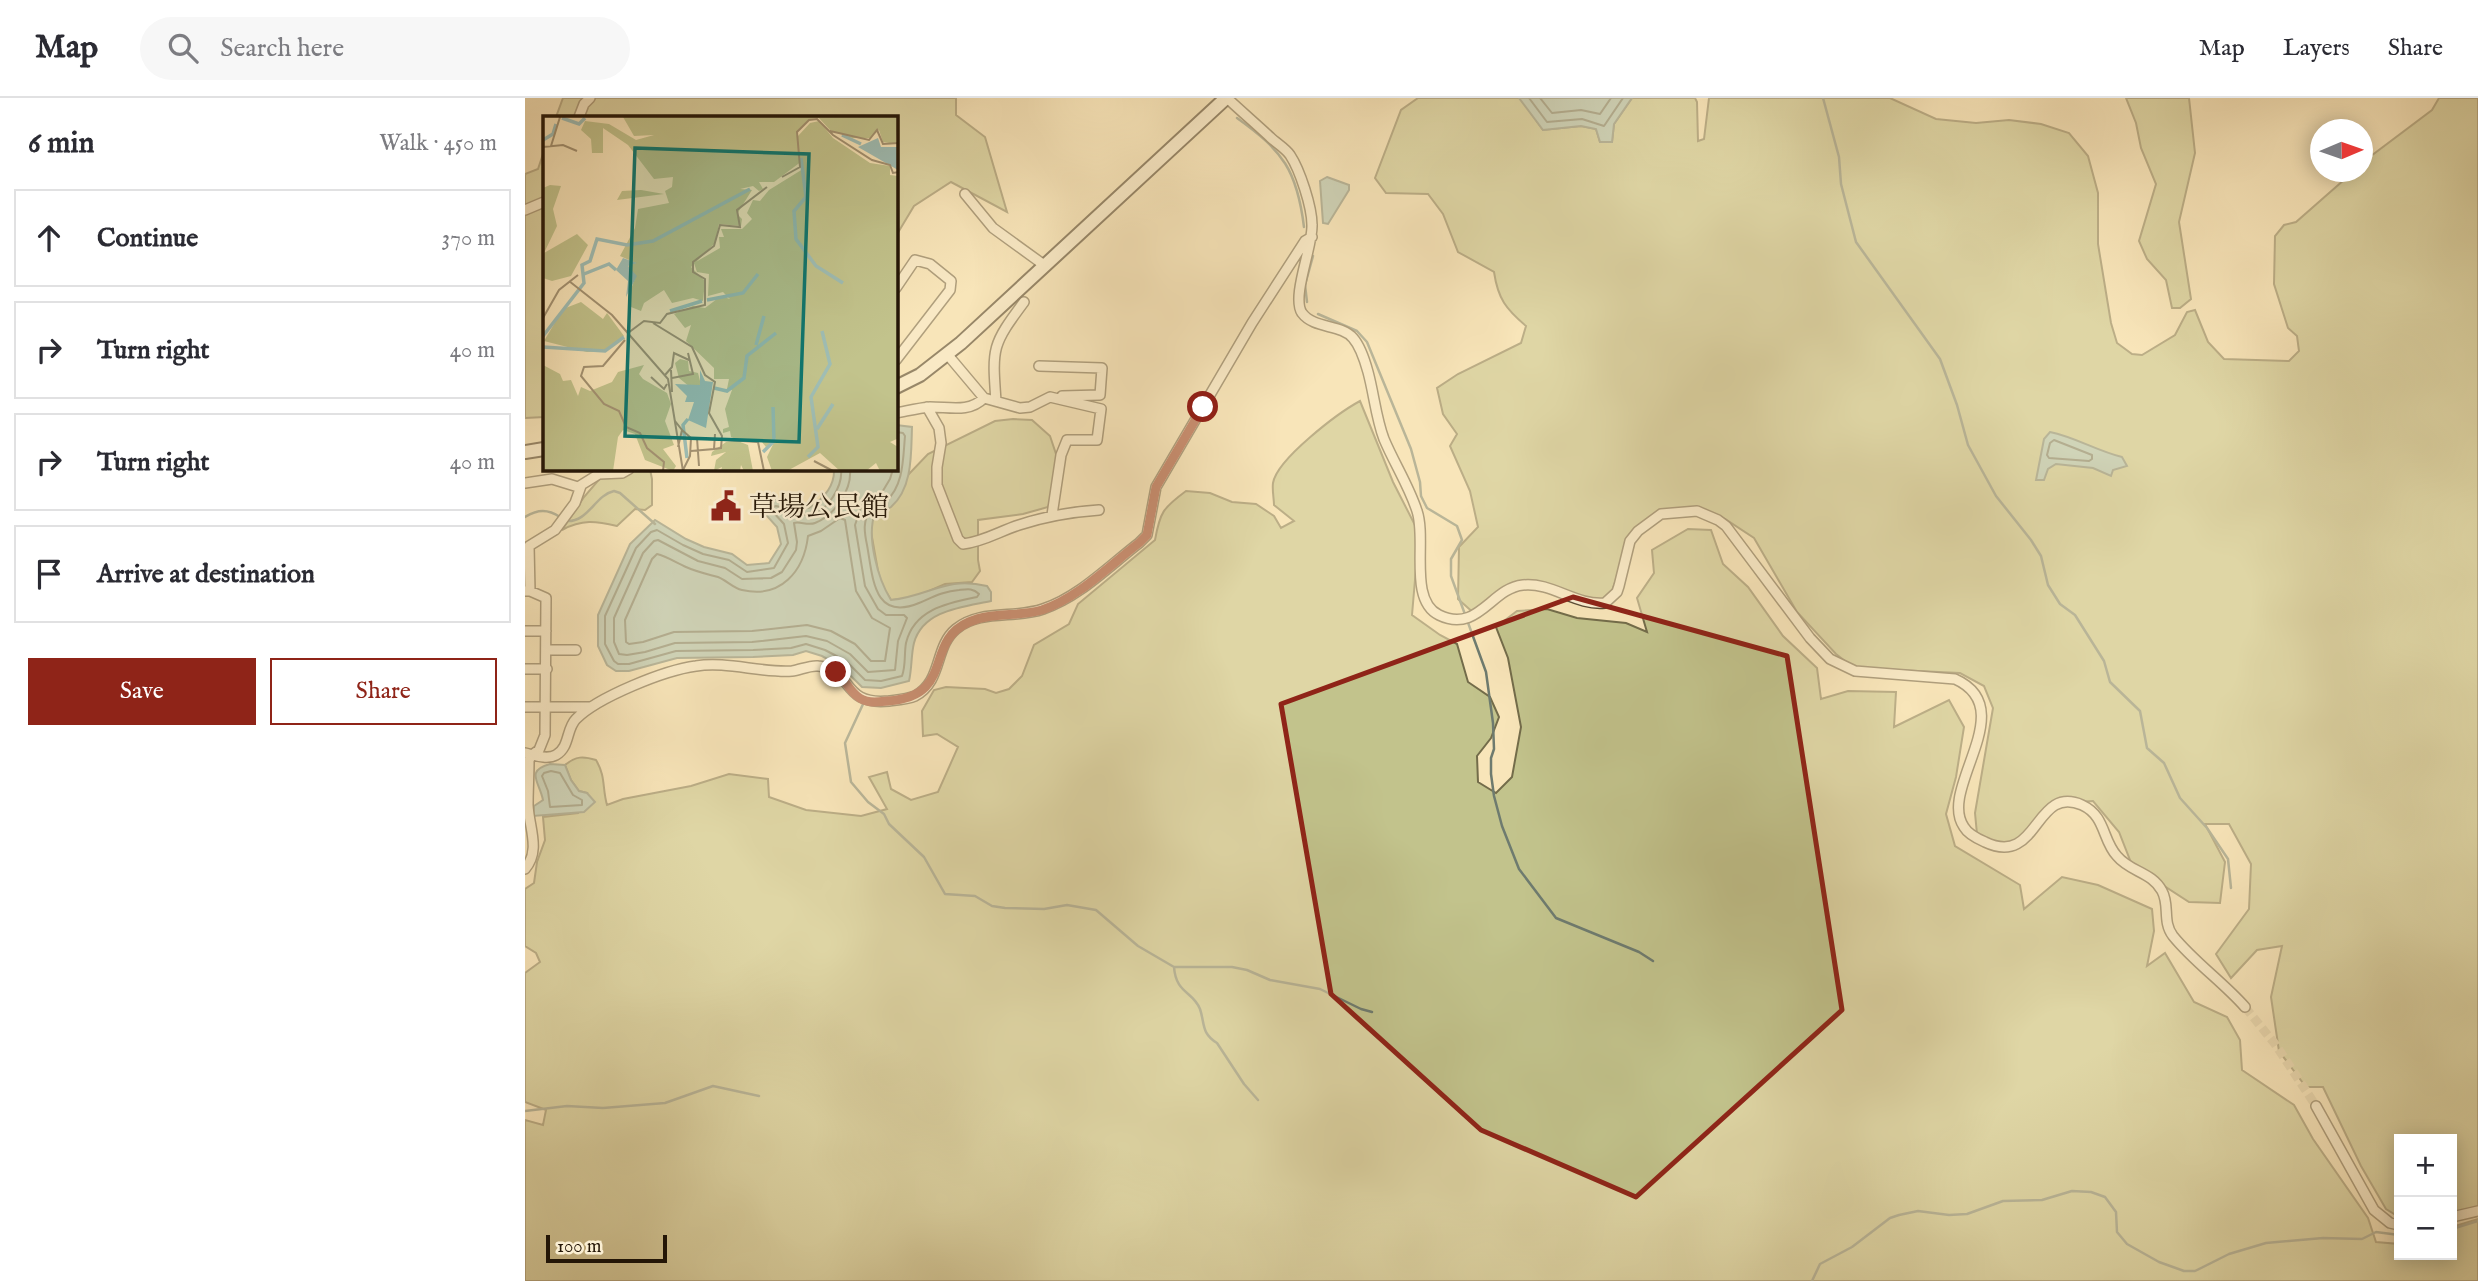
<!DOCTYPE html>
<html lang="en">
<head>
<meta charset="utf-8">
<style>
	:root { --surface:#fff; --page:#f7f7f7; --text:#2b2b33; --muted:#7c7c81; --line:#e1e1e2; --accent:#8f2418 }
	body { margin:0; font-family:"IM FELL English","Noto Serif JP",serif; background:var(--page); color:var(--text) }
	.controls { position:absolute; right:21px; bottom:21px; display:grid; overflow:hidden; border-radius:0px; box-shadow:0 4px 18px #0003 }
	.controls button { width:63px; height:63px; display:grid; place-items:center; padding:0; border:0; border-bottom:2px solid var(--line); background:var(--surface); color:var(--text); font:35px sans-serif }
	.compass { position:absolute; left:1785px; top:21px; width:63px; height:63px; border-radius:50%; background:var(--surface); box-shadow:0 4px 18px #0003; rotate:88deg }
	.scale { position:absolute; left:21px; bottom:18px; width:121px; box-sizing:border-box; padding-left:7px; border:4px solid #241607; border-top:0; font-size:19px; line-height:24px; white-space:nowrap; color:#241607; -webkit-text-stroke:5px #faeed2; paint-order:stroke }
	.stop { position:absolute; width:21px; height:21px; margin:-16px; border:5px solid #8f2418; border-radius:50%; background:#fff }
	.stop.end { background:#8f2418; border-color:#fff; box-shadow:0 2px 7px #0008 }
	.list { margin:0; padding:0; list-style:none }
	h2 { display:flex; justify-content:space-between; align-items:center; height:91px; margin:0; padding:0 28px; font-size:30px }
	h2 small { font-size:23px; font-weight:400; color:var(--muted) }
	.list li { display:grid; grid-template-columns:46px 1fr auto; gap:21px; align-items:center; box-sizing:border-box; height:98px; margin:0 14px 14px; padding:0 14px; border:2px solid var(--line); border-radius:0px }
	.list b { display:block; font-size:26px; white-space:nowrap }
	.list em { font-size:23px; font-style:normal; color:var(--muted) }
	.actions { display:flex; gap:14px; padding:21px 28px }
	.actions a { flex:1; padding:16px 0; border:2px solid var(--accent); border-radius:0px; text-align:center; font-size:24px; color:var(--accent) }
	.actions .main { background:var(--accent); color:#fff }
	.icon { flex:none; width:38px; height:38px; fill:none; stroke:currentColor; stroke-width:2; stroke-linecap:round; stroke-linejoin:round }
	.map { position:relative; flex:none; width:1953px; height:1183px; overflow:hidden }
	header { display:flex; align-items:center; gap:42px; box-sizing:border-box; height:98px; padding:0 35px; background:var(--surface); border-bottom:2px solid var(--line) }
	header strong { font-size:33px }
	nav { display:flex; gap:38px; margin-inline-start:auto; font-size:24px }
	.search { width:490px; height:63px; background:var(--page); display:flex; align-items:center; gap:18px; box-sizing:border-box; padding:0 24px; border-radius:38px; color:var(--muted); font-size:26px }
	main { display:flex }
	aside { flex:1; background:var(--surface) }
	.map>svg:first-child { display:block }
	.green { fill:#c2c38c; stroke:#736c4a; stroke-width:2 }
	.water { fill:#9fbeb5; stroke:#6e7b6f; stroke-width:2 }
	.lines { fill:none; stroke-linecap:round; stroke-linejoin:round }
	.shore { stroke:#626a5e; stroke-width:2 }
	.stream { stroke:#6e7b6f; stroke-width:2.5 }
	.street-tunnel { stroke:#d8c69e; stroke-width:9; stroke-dasharray:9 4.5; stroke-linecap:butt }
	.street-casing { stroke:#594a34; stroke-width:12 }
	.secondary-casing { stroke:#241607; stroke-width:16 }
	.street { stroke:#faeed2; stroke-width:9 }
	.secondary { stroke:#faeed2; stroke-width:12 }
	.route { stroke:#8f2418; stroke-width:9 }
	.marked { fill:none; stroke:#8f2418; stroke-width:5; stroke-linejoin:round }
	.labels { text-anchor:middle; stroke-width:5; stroke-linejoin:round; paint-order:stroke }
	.poi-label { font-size:28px; fill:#241607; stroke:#faeed2; text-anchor:start }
	.inset-river { fill:none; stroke:#9fbeb5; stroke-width:3.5 }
	.inset-road { fill:none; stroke:#a39272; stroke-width:2 }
	.view { fill:#0f766e; fill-opacity:0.15; stroke:#0f766e; stroke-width:3.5 }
	.inset-edge { fill:none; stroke:#241607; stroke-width:3.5 }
</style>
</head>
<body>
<header>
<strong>Map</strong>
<div class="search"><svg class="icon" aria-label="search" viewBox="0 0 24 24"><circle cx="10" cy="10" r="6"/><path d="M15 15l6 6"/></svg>Search here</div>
<nav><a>Map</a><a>Layers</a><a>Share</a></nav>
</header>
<main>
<aside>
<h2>6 min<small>Walk · 450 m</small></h2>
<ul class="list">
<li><svg class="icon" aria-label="ahead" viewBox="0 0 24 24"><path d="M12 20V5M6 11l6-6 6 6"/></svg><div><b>Continue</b></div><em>370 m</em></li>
<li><svg class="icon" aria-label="right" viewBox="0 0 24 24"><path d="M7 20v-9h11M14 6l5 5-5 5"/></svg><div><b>Turn right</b></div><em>40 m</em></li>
<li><svg class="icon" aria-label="right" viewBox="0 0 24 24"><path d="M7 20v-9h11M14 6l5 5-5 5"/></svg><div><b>Turn right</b></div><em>40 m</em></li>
<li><svg class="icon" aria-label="arrive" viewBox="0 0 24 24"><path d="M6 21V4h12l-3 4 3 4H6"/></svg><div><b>Arrive at destination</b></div></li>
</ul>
<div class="actions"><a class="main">Save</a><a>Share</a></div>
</aside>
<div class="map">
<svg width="1953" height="1183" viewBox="0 0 1953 1183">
	<rect width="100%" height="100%" fill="#f8e5b9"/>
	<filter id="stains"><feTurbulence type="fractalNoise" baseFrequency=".00286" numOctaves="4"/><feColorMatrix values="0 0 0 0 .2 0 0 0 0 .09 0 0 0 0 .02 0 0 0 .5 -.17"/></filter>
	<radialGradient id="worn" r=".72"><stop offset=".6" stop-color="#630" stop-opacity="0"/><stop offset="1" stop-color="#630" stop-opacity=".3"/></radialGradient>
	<path class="green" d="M38,0H431V17L460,39L482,114L426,84L389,108L371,138V19H31Z
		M893,0H995L1018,32L1056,28L1071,31L1075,44H1087L1089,26L1107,0H1170L1172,4L1173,43L1179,41L1184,0H1365L1411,21L1451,25L1484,22L1516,26L1544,35L1563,58L1573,95V146L1586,225L1592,245L1607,256L1617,257L1650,237L1662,214L1670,212L1683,244L1699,261L1764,263L1774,253L1772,238L1763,230L1749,186L1750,138L1759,127L1771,124L1828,74H1838V64L1907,12L1914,0H1953V1110L1927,1122V1041H1874V1119L1861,1111L1836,1068L1798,989H1781L1754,953L1746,899L1757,848L1732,852L1706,880L1691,856L1724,811L1726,766L1704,726H1680L1700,764L1695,805L1664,804L1607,767L1594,734L1568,703L1532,705L1496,745L1472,746L1452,736L1450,715L1468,610L1459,588L1435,575L1329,570L1311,556L1272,514L1229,440L1200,421L1163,409L1134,416L1101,443L1094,473L1085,498L1070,508L1019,492L992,490L951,517L933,501L934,449L953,429L945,393L925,348L932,336L918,316L912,290L933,276L996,245L1001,228C981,211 973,201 969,174L933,154L918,116L903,96L861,95L850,80L876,12Z
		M1601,0H1664L1670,55L1654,124L1666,201L1655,210H1647L1641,182L1622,161L1614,143L1631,86L1616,50L1611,25Z
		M19,53V319L0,320V76L13,71Z
		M835,303L868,384L894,435L887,517L915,537L932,546L943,584L965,599L974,619L966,640L952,658L953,684L971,695L987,679L996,629L983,560L971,529L992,513L1022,511L1052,520L1101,525L1122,534L1112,500L1129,475L1127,452L1163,431L1186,432L1198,466L1223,489L1258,538L1292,570L1296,601L1323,593L1371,594L1369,629L1424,602L1439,629L1431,679L1421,716L1430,748L1495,787L1499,811L1537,779L1573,787L1627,811L1629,833L1622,868L1640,855L1669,904L1702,919L1715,942L1717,972L1769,1007L1788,1041L1843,1120L1851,1144L1874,1146V1157H1927V1129L1953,1121V1183H0V1022L18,1027L21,1012L0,1004V875L15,864L11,855L0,848V791L9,785L12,764L20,742L18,719L53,715L62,695L54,693L46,682L40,667C51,658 58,658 71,662C81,679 77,689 82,707L98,701L166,688L204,676L243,681L244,699L281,712L336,718L362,711L344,679L362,674L366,691L386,702L413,694L433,649L412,636L398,638L397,613L409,592L421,589L460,591L471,595L484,591L497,578L509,547L544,526L553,506L630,442C635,414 638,410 661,393L685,395L707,404L731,406L749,418L756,430L769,423L749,407C749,401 747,392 748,385C752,361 813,315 835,303Z
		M488,321L507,322L525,338L532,359L533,383L523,409L498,416L453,422V462L455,473L447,484L420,486L388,500L366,502L355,484L345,428L350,415L380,387L382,378L403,356L470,323Z
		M83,371H125L127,381V407L120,412L110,411L92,428C71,423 57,421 37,432L59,399Z"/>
	<path class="water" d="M994,0H1107L1089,26L1087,44H1075L1071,31L1056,28L1018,32Z
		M802,79L824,87V92L803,126L798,125L795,83Z
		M371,327L387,329C386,355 388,390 366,409C362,412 355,413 350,415C341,439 353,481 366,502C405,498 420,478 462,488L466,494V503C438,509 398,512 389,545C386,557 387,570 384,583L356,590L337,589L317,569L297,558L281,553L268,557L228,559L152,560L104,573H91L82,567L73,548V517L105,446L130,422L161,441L179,449L207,456L222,467L244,465L256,446L252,429L242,418L238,409L245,399L284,410C298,401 310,389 309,371H371Z
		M1525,334C1550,339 1572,353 1597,359L1602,368L1588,372L1586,378L1568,370L1531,366L1523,371L1519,382H1511L1519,341Z
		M25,666L40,667L46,682L54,693L62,695L70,704L59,714L8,718L9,708L18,702C14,683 0,673 25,666Z"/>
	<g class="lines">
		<path class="shore" d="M1004,0L1022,24L1057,21L1079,28L1098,0
			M1015,0L1027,15L1056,12L1075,16L1086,0
			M1529,342L1567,357V361L1564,363L1524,360L1522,357L1525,345Z
			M316,371C318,387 303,414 285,417C276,419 261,410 251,408L248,409V414L259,426L263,445L249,470L222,474L204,462L178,456L158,447L132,432L126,434L111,450L80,518V546L89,563L93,566H104L151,553L228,552L266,550L281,546L300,552L321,563L340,582L356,583L377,578C381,567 379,556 381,545C389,511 423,505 452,499L454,496C448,490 443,491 434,492C419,493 408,499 394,505C348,524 348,479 342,447C339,433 338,424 345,411C350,408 357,407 361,403C379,388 378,359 380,338L378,335L371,334
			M325,371C327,392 310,417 290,425C283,428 275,423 269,425L272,444L271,452L257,474L246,480L217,481L200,470L173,463L133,442L129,443L118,455L89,520V544L94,556L102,557L120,554L150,545L227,544L281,538L302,543L325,556L343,574L370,572L373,543L382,520L379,517H361L353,511L340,488L330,427L337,407L356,396L365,381L368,371
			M315,420L320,422L331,493L347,520L365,530L360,563H346L330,546L306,533L282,527L227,533L149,534L118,544L104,546L101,544L100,522L127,461L132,456C141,458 152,465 161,469C172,474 182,476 193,479C201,482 208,490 217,492C256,501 279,473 283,438L296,433Z
			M26,673L35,675L48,697L57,702V707L25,709L23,693L17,678L19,675Z"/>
		<path class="stream" d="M1298,0L1314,59L1316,86L1331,144L1415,261L1432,307L1443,347L1471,398L1506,442L1516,458L1523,487L1535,506L1550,517L1579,563L1585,584L1615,613L1622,650L1639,665L1655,700L1682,730L1703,761L1706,790
			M712,20C758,53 772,72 779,129
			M782,204L780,187L788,158
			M793,216L832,233L842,244L886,351L895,384L896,398L902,410L932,428L937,442L926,461V478L961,574L968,625L969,651L966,660V676L969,698L977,728L994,771L1031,820L1114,854L1128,863
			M0,419C13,411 23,411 35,419
			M41,423C63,425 70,397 89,393L95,395L130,426
			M339,604L320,645L326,684L343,704L359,716L364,726L399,759L420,796L450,798L467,808L480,810L519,811L542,807L571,812L613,848L649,869C651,896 668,893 675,911C680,926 676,935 692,945L719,986L733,1002
			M649,869H707L722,872L745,882L795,891L836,911L847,914
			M0,1013L42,1008L78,1010L140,1005L188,988L234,998
			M1927,1131L1953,1123
			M1287,1183L1295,1166L1327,1149L1365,1120L1374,1117L1393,1113L1424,1117L1442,1116L1478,1103L1517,1102L1547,1093L1566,1094L1580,1099L1591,1114L1592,1134L1602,1146L1634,1164L1659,1173H1670L1704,1156L1741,1145L1798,1140L1837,1141L1851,1134L1874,1137"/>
		<path class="street-tunnel" d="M1720,909L1750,946L1791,1008"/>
		<g class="street-casing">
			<path id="street" d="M702,0C716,13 731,26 745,39C751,45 760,50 765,57C775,72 787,109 787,127C788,148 766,199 777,215C789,231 816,226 828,240C836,249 840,263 843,274C849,296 851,320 859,341C869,365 884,388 892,413C902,442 883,502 914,517C953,536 966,490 998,487C1027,484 1051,508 1080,505L1092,494L1094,488L1105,443L1113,433L1136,416L1172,413L1193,422L1201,428L1285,540L1305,561L1330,573L1430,581C1497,611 1412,691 1439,729C1443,736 1453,741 1460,744C1514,770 1509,686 1557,707C1581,718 1577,742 1592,758C1605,774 1627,774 1637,793C1645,807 1637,824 1648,838C1669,864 1698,884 1720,909
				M54,19L59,6L65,0
				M440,96L468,130L519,167
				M0,112L19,104
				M371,190L390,162L405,166L426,183L425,192L371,262
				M422,256L459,300L495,310L505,309L525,299L576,311L572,342H542L536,357L527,417
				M514,268L577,270L575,297L537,298
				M471,303C467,249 467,247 499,204
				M402,309L414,330L416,345L412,369V387L433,441L438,446C458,444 475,433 494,427C521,418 546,414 574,412
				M371,315C382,313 394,310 405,309C425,309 444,315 459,300
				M0,385L27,381L53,389L74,376L97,375L104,371
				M4,448L30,432L50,405L56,388
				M4,448L5,493
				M0,493H5L21,500L20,637L14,652L7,657L4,662C4,677 3,692 3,707C4,730 16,752 0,771
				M0,533H21
				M21,552H51
				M0,571H22
				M0,609H64
				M0,655C9,657 22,662 31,657C45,649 41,631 51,621C73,599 140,572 171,568C202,563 235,575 267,573C275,572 285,567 293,568C329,571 315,608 364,603C372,602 383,601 390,598C418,583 409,549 431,531C455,511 490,521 518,511C554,499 584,468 614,445L622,437L631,389L727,225L780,143L787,139
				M1791,1008L1849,1112L1865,1125L1874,1127
				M1927,1119L1953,1113"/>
		</g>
		<g class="secondary-casing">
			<path id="secondary" d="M371,289L395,277L436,245L701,0
				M0,354L19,351"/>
		</g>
		<use href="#street" class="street"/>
		<use href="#secondary" class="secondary"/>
	</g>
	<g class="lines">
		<path class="route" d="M311,574C320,581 324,592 332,598C341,606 352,604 363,603C431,598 398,544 444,524C467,514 493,519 517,512C553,500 584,468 614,445L622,437L631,389L678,309"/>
	</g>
	<path d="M0 0H1953V1183H0ZM1048,499L1262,558L1317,912L1111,1099L956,1032L806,896L756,606Z" fill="#f8e5b9" fill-opacity=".55" fill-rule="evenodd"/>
	<path class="marked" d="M1048,499L1262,558L1317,912L1111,1099L956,1032L806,896L756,606Z"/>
	<defs>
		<g id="civic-bare" transform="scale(2.415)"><path d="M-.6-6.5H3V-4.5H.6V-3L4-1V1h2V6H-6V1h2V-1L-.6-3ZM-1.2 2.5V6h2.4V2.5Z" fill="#8f2418" stroke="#faeed2" stroke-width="2.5" paint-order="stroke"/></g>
	</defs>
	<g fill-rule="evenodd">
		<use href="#civic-bare" x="201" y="408"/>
	</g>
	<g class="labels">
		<g class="poi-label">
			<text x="224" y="418">草場公民館</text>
		</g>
	</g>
	<g transform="translate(18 18)">
		<rect width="355" height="355" fill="#f8e5b9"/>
		<path d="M80,1H355L353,28L340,26L336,14L327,22H309L287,14L276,2L267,3L255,14V20L267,7L276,5L290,22L327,47L347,50V59L355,60L356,322L347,326L355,331V355H337L333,347L323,355H297L277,337L244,355H229L224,341L233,322L223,331L218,325H199L188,321L187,315L180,317V313L186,311L182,293L189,274L184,273L186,263H171V252L143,225L148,209L142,212L131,198L150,190L162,192L178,180L187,183L180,176L165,180L166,158L154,156L151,147L177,132L176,121H181L178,113H199L209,103L204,97L210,84L217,85L226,74L260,53L259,45L231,66H216L220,73L216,75L210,70L197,73L209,74L194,98L199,103L198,110L176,108L172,127L148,151L162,165L160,185L150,182L129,187L121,174L101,187L98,195L88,191L85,181L93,160L85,150L93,147L77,140L92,112L95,93L126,87L122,75L129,71L130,61L111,63L85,29L60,12V37H49L48,23L38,14L42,5L66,8L93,24L111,19L91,20ZM7,69L18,70L10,93L14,110L1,137L34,118L45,129L28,160L9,165L0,162V72ZM98,74L121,78L74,84L79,75ZM38,186L60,203L64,197L81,220L61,235L44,236L1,225L20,193ZM137,243L145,245L146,255L155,257L158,269L147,271L136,262L132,247ZM0,249L17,258L20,265L28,264L35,280L38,271L47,275L69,266L75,256L101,249L96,258L100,263L124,277L128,288L122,305L131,329L120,333L133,350L130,355L102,344L92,318L80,314L75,321L70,355H0ZM195,325L205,329L210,355H201L198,349L197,355H178L179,351L171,355L173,344L183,336L168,340L169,336L183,326Z" fill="#c2c38c"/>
		<path d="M335,22L338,31H355V54L315,31ZM80,142L94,147L85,150L94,160L83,181L85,165L73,154ZM157,254L162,265L170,266L163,312L145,304L151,286H142L144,280L132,268L157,269Z" fill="#9fbeb5"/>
		<path class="inset-river" d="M19,2L36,8L42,2M299,19L318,28M0,24L10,18L13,8M258,42L263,81L251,95L253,123L273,150L300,167M41,158L66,148L73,154M164,184L200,177L215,158M127,195L159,185M0,220L41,167L39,149L47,145L54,123L84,129L110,125L207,73M213,229L221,200M0,231L62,235L81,221M171,272L184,275L201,262L204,240L233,217M274,313L290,288M220,336L231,325L230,291M265,341L275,331L268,281L287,248L279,215M144,342L140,309L145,303"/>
		<path class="inset-road" d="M287,15L326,24L334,14L340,28L356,27M8,30L17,1M0,31L20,29L34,35M239,61L257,51L254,16L266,4L274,3L290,19L329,44L347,49L350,57L356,56M26,165L69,199L125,263L140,355M0,202L16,174L35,159M110,207L149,231L162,259L172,266L166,297L179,320L178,332L171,333M85,217L101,205L117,207L124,198L162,189V163L150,156V146L171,130L177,109L197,111L194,94L224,71M82,224L60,250L41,251L38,260L61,288L76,295L83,311L97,317L104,332L121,346L120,355M128,254L129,276M122,259L129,251L131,237L146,244M108,261L121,273L124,268M129,262L150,258L145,237M132,305L139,314L135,331M139,314L148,322L215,326L221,355M154,322L156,350M148,335L171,333L172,318M271,345L290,355M140,354L147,340L148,322"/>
		<path class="view" d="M92,32L266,38L256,326L82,320Z"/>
		<rect width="355" height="355" class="inset-edge"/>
	</g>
	<rect width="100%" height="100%" filter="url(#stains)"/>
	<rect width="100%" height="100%" fill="url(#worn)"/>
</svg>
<div class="controls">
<button>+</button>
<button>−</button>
</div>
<svg class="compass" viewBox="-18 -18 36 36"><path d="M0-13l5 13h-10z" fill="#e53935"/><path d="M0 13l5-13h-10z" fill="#7c7c81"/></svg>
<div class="scale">100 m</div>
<div class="stop" style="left:678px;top:309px"></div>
<div class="stop end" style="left:311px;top:574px"></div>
</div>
</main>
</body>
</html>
